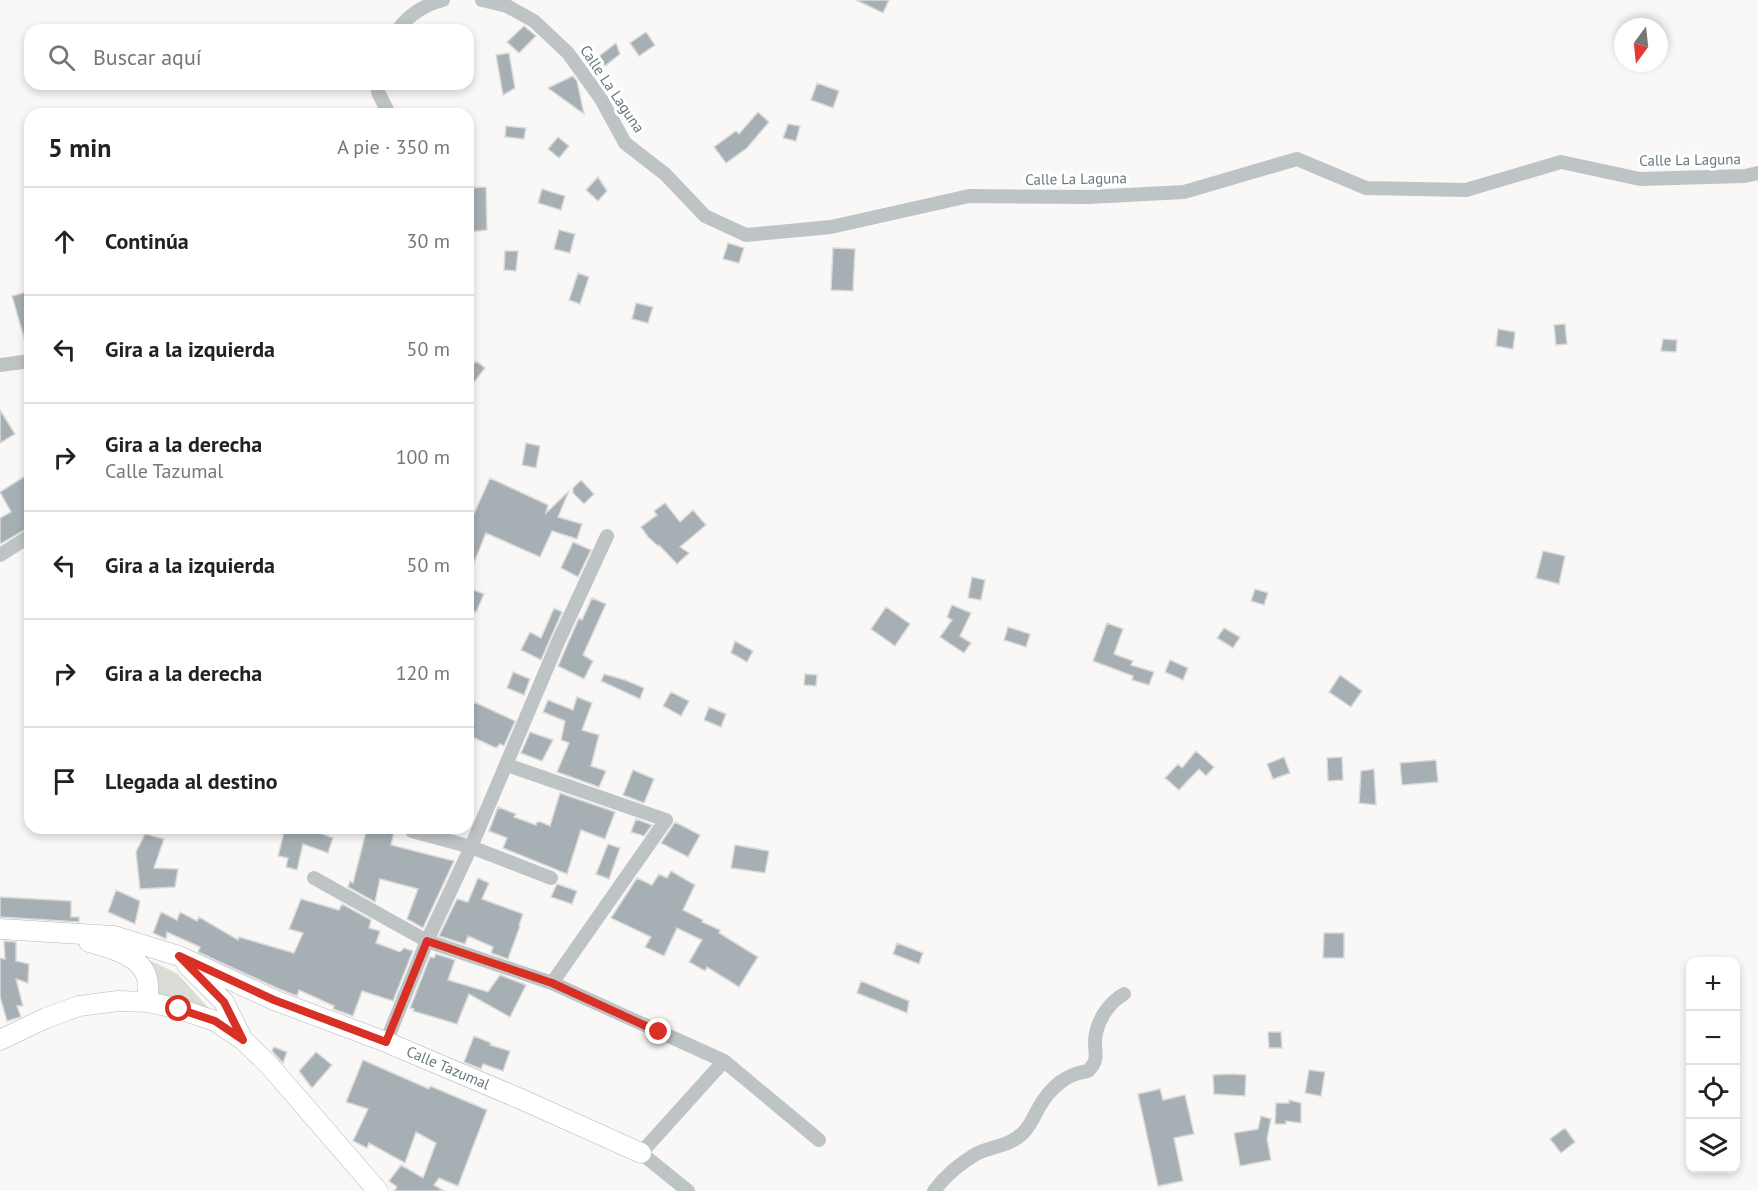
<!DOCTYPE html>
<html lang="es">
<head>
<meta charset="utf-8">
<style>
	:root { --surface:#fff; --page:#f2f2f2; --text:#222; --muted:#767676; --line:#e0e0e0 }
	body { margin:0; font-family:"PT Sans",sans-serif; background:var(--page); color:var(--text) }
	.controls { position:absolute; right:18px; bottom:18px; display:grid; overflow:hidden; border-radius:12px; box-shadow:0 3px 9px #0003 }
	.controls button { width:54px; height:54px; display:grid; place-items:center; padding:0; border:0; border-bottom:2px solid var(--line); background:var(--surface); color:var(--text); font:30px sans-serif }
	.compass { position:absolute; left:1614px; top:18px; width:54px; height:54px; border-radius:50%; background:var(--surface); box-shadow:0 3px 9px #0003; rotate:195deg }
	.stop { position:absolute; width:18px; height:18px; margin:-14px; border:4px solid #d93025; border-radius:50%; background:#fff }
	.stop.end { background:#d93025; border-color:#fff; box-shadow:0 2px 6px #0008 }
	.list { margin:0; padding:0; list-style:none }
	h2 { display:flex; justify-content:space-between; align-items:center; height:78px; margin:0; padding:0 24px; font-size:26px }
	h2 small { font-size:20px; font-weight:400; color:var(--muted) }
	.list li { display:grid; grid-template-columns:39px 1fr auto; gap:18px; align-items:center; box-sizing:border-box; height:108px; padding:0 24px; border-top:2px solid var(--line) }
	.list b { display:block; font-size:22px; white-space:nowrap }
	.list p { margin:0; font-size:20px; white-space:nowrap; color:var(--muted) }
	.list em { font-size:20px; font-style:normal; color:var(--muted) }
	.icon { flex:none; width:33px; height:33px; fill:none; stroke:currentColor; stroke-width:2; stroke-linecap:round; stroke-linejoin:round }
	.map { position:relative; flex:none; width:1758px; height:1191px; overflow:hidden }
	.search { position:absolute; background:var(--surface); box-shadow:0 3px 9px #0003; left:24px; top:24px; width:450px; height:66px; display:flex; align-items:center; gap:15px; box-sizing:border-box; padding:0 21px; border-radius:18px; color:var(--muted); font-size:22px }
	.panel { position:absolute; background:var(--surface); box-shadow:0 3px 9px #0003; left:24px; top:108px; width:450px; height:726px; border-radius:18px }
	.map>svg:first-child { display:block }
	.green { fill:#daddd6 }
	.building { fill:#a6afb3; stroke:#dbdad9; stroke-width:1.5 }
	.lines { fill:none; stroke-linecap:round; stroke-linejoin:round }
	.secondary-casing { stroke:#b1b8bb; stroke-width:21 }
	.street { stroke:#bec4c6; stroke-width:14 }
	.secondary { stroke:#fff; stroke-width:20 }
	.route { stroke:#d93025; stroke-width:8 }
	.labels { text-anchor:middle; stroke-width:6; stroke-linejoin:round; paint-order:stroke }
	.street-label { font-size:15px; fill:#66787e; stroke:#fff }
</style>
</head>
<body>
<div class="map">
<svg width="1758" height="1191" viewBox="0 0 1758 1191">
	<rect width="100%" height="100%" fill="#f9f8f7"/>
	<path class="green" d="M143,957L178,974L212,1012L158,1001Z"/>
	<path class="building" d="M856,0H889L883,13Z
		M524,26L536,36L519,53L507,42Z
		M646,32L655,45L639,56L630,43Z
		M616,43L620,54L605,66L598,57Z
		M509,53L515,88L503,95L496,55Z
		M573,76L577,81L584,114L548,88Z
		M817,83L839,91L833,108L811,100Z
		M758,112L769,122L747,148L726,163L714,147L736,131L739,134Z
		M788,124L800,126L796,141L783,138Z
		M506,126L526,128L524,139L505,137Z
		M558,137L569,146L559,158L548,149Z
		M598,177L607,191L598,201L586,190Z
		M486,187L487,230L468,232V188Z
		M542,189L565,196L561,210L538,203Z
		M559,230L575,234L570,253L554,249Z
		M728,243L744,248L739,263L723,259Z
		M833,248L855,249L853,291L831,290Z
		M505,251H518L516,271L504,270Z
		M578,273L589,277L580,304L569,300Z
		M30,291V347L27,348L12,296Z
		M636,303L653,307L648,323L632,319Z
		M1565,324L1567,344L1556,345L1554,325Z
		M1498,329L1515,332L1513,349L1496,346Z
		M1663,339L1677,340L1676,352L1661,351Z
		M476,361L485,368L468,390V371Z
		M0,410L15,434L0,443Z
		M526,443L540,446L536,468L522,465Z
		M30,473V527L0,544V518L11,512L0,492Z
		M490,478L548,505L546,513L569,491L558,517L582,524L577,539L552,531L540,557L486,533L468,577V527Z
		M581,480L594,494L584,504L573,493V488Z
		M665,503L680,522L693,510L706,525L680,547L689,553L677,564L659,545L658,546L648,537L641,527L657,515L654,511Z
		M573,542L591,550L578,577L561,568Z
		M1543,551L1565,556L1559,584L1536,578Z
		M972,577L985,580L981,600L968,598Z
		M468,588L484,594L476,612L468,609Z
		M1255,589L1268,593L1264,605L1251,601Z
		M592,598L606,604L583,655L593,661L584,679L558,666L579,618L582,620Z
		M952,605L971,613L960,636L971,643L964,653L940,637L952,620L947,617Z
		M886,607L910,624L895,646L871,629Z
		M554,608L562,612L541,660L521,650L530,632L541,638Z
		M1107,623L1123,629L1114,654L1133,661L1131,665L1154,672L1149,685L1132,680L1133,676L1093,661Z
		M1008,627L1030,634L1026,647L1004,640Z
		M1224,628L1240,637L1233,648L1217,638Z
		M735,641L753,651L747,662L731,653Z
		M1170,660L1188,668L1183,680L1165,672Z
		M513,672L530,679L524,695L507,688Z
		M604,674L625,680L644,688L640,699L601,681Z
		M805,674L817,675L816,686L804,685Z
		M1340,675L1362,691L1351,707L1329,692Z
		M671,692L689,701L681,716L663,706Z
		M577,697L592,703L582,730L599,735L591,766L606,771L599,787L557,772L569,743L561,740L565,721L543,712L548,700L573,710Z
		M474,702L515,721L504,746L500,744L496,748L468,735V715Z
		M709,707L726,714L721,727L704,720Z
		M530,732L553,740L542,761L521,753Z
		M1196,751L1214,767L1206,776L1199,769L1179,790L1165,778L1178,764L1182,768Z
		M1284,757L1290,773L1273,779L1267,764Z
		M1342,757L1343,780L1328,781L1327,758Z
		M1436,760L1438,782L1402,785L1400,763Z
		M1374,769L1376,805L1359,803L1361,771Z
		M633,770L654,779L644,803L623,795Z
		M560,793L615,812L605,839L581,830L567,874L503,848L507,838L489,831L498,807L516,814L514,817L536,825L537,822H541L550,826Z
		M636,819L652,825L644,836L631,832Z
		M675,822L700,835L688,857L661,843Z
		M285,828L308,831L309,828H322L320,833L333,838L328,853L303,844L297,870L286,867L288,858L278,856Z
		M367,828H395L391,845L454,861L423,928L407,919L418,889L380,879L375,902L348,887L350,881L353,883Z
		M145,834L164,839L154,868L178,869L175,887L140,889L136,852Z
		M608,844L620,848L609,879L596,874Z
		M735,845L769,851L765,873L731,868Z
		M671,871L695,885L683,910L703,920L702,922L720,930L719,933L758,957L739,987L707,967L705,971L689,962L702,940L677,928L664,956L645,947L651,937L611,918L637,878L652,885L659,874L667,878Z
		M478,878L489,883L482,899L523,914L519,925L520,926L508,959L491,953L493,947L468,936L465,944L439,936L457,899L468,902Z
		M557,884L577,891L572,904L551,897Z
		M116,890L140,901L135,924L108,912Z
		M0,897L71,901V917H79V922L0,917Z
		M301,899L339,910L342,904L371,920L369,928L380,931L376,943L400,952L404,948L413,951L393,1001L362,991L353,1016L333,1009L334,1006L299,990L297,996L279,989L198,952L200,947L167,932L166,939L153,933L161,912L177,920L180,912L197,921L199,917L238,940L239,937L294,953L303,933L289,929Z
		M1324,933H1344V958H1323Z
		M4,941L16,942V961L29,964L28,983L16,979L23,1006H17L21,1017L7,1021L0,997V958L5,959Z
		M897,943L923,953L919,964L893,954Z
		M436,954L455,960L448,980L488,992L500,975L526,985L510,1017L469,994L457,1024L413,1011L414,1009L410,1008L430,957L434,958Z
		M861,981L909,1001L907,1013L857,993Z
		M1268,1032H1281L1282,1048H1269Z
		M474,1036L491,1043L490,1045L510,1051L503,1071L483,1064L481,1069L464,1062Z
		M274,1047L287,1052L283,1063L272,1051Z
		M316,1052L332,1065L312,1088L299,1071Z
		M363,1060L429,1089L430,1086L487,1110L458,1186L439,1178L434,1185L444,1191H394L397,1187L389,1181L401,1165L423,1178L436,1143L416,1132L405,1163L369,1143L367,1148L353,1141L368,1109L346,1102Z
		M1309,1070L1325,1072L1321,1096L1305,1093Z
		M1231,1074L1246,1075L1245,1096L1214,1094L1213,1075Z
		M1160,1089L1163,1100L1185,1095L1194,1134L1174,1138L1183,1181L1158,1186L1138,1094Z
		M1289,1100L1301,1103V1123L1286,1121V1124H1275L1276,1103H1289Z
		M1261,1116L1271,1119L1267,1139L1271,1160L1240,1166L1234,1133L1258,1129Z
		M1565,1128L1575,1142L1561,1153L1550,1139Z"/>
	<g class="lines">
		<g class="secondary-casing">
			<path id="secondary" d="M0,929L114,936L179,956L274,1000L386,1042L523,1100L641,1153
				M89,942C109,948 141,955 147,978C149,985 148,995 148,1002
				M187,965L224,1002L241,1036
				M0,1040L46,1018L79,1006L118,1001L148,1002L179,1009L215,1021L243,1040L268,1064L378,1191"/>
		</g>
		<path class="street" d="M482,0L507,6L534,21L568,53L601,99L625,143L665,174L705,216L746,235L831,227L969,196L1089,197L1184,192L1297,159L1366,188L1466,190L1561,162L1640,179L1745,176L1758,173
			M398,30C408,15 426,4 443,0
			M378,84V92L389,114
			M0,365L30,361
			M0,555L30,536
			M507,765L666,820L552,983
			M412,831L471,847L551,878
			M314,878L427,941L552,983L724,1061L819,1140
			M386,1042L427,941L471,847L558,642L607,536
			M688,1191L641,1153L724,1061
			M934,1191C944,1177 961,1163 976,1154C992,1146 1010,1146 1023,1133C1030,1126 1034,1117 1038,1109C1049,1089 1065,1074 1088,1071C1099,1060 1095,1055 1095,1041C1096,1022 1108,1003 1124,994"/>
		<use href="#secondary" class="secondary"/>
	</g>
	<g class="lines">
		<path class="route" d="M179,1009L215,1021L243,1040L224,1002L179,956L274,1000L386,1042L427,941L552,983L659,1032"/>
	</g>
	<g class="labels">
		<g class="street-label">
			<text transform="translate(612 89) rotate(56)" y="5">Calle La Laguna</text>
			<text transform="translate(1690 160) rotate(-1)" y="5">Calle La Laguna</text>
			<text transform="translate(1076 179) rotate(-1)" y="5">Calle La Laguna</text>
			<text transform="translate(448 1068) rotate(23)" y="5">Calle Tazumal</text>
		</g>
	</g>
</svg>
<div class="controls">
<button>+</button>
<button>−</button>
<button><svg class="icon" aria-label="locate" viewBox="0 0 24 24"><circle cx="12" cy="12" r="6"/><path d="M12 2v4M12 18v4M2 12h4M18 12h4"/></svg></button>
<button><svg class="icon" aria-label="layers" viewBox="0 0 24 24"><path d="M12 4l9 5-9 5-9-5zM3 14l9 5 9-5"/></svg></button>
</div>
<svg class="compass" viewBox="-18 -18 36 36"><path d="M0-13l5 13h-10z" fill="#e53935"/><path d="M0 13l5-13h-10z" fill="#767676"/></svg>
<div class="stop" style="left:179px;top:1009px"></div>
<div class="stop end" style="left:659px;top:1032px"></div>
<div class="search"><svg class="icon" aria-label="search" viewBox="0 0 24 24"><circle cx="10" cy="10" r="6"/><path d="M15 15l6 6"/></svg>Buscar aquí</div>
<section class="panel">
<h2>5 min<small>A pie · 350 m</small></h2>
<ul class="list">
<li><svg class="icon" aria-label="ahead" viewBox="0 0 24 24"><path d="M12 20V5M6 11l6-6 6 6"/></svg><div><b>Continúa</b></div><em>30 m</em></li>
<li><svg class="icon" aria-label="left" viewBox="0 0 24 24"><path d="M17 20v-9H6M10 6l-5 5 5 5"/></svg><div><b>Gira a la izquierda</b></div><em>50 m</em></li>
<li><svg class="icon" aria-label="right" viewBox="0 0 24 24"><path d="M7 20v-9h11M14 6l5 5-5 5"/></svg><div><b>Gira a la derecha</b><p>Calle Tazumal</p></div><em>100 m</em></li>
<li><svg class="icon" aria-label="left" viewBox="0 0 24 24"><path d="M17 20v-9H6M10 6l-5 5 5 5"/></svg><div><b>Gira a la izquierda</b></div><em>50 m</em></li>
<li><svg class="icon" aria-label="right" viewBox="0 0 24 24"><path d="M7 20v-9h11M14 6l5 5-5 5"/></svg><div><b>Gira a la derecha</b></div><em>120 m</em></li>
<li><svg class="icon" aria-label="arrive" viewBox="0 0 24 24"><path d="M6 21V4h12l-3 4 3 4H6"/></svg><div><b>Llegada al destino</b></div></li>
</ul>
</section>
</div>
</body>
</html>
